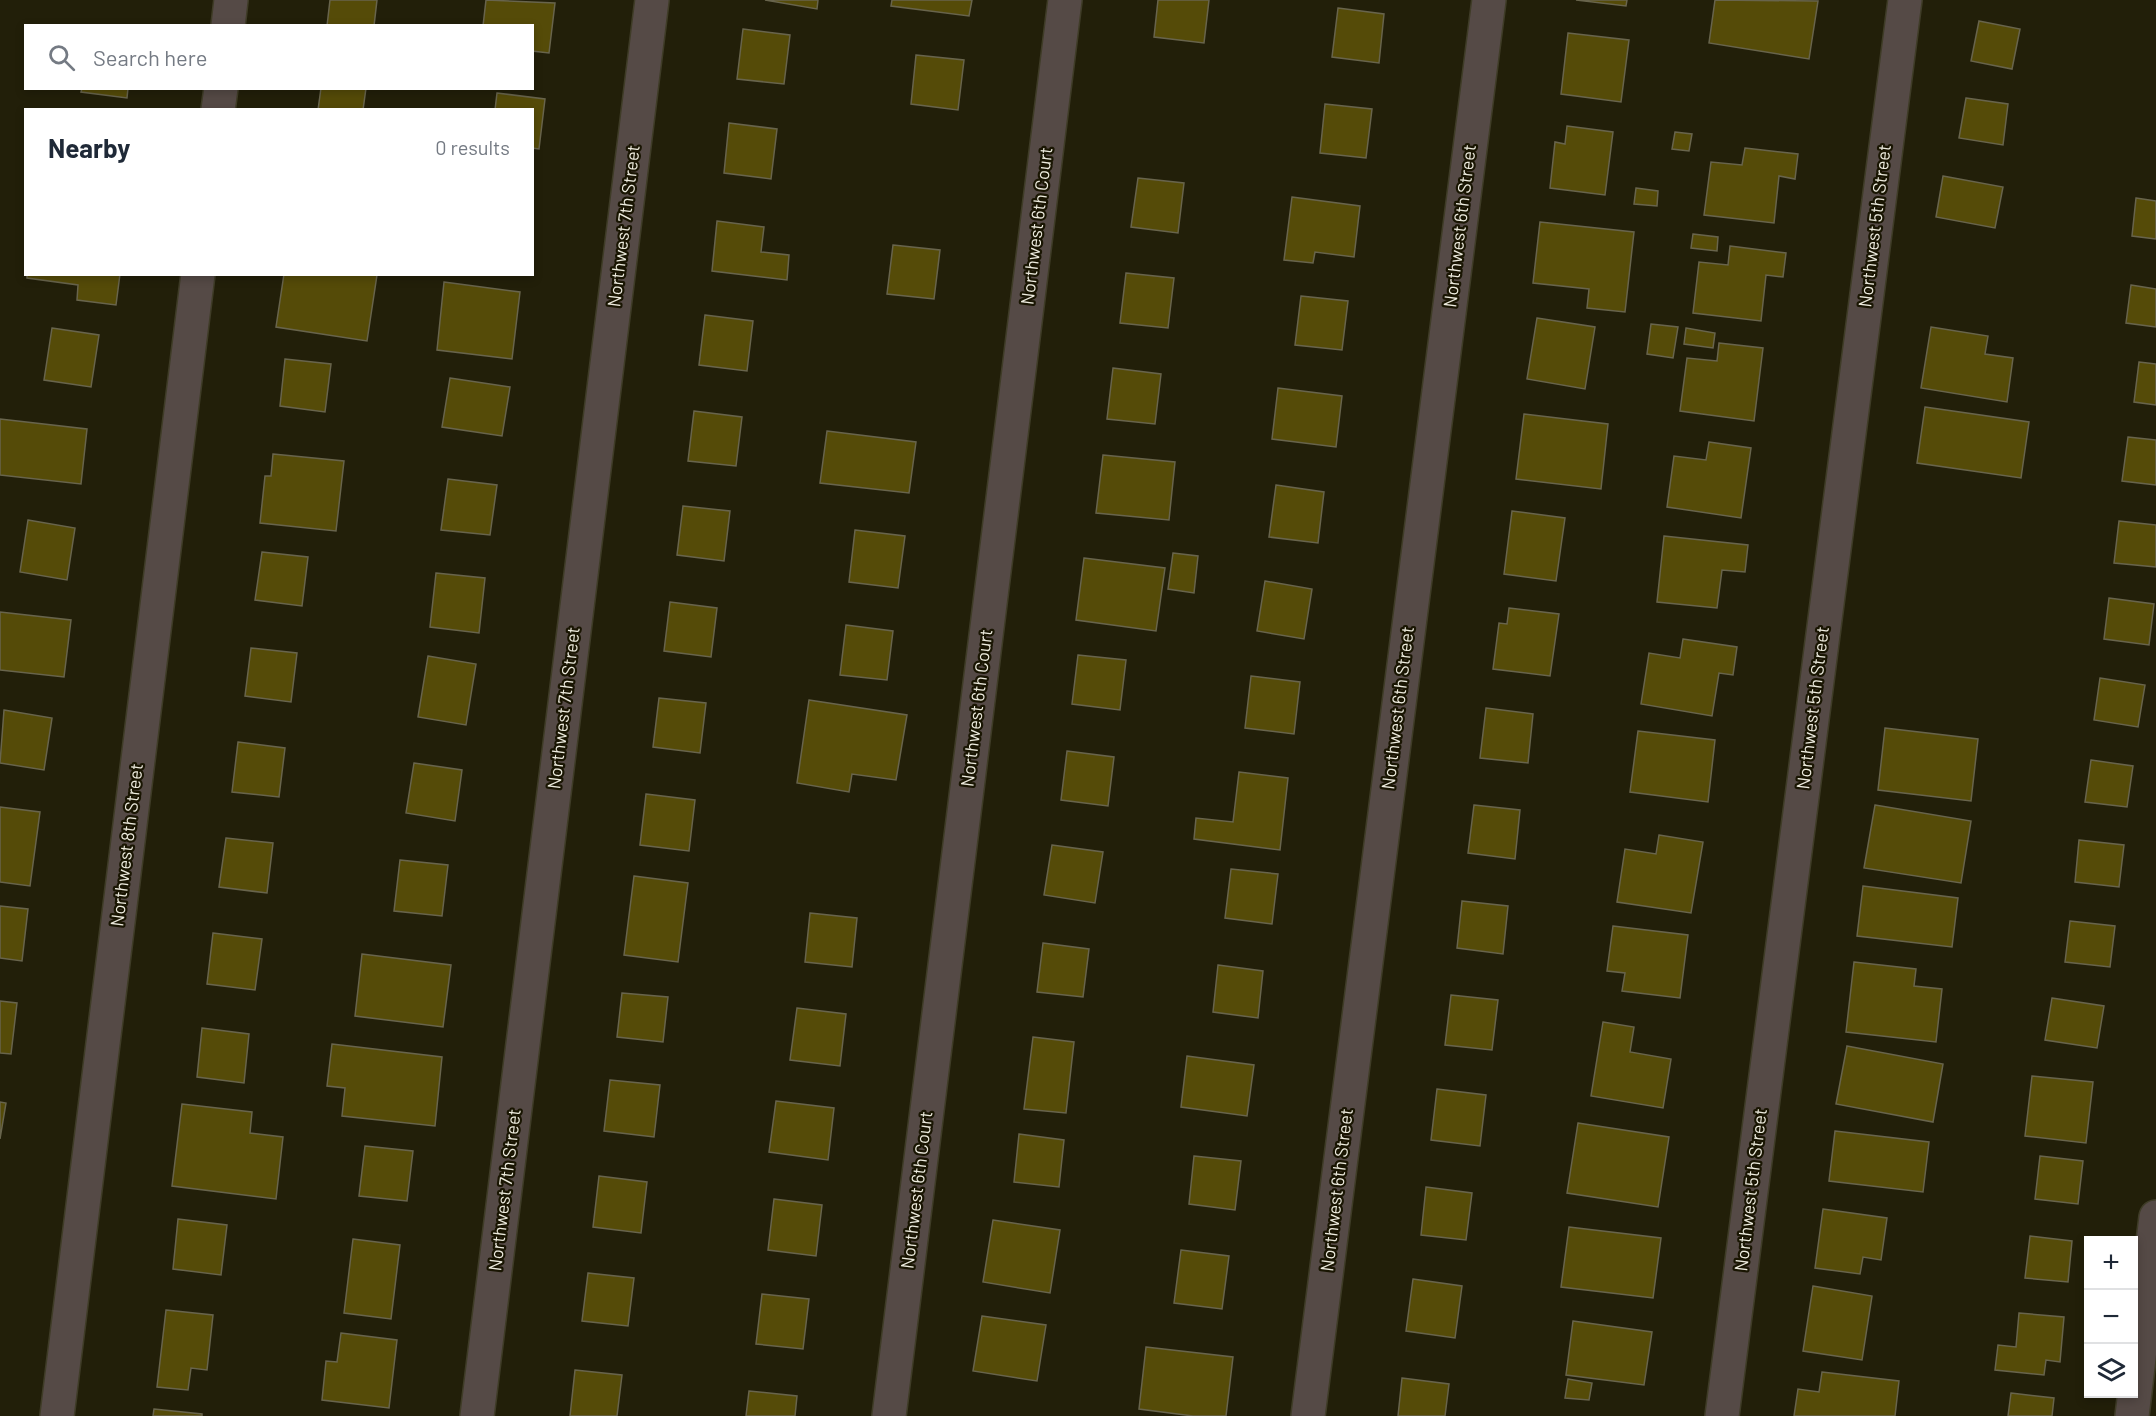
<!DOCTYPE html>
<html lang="en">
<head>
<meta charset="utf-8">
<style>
	:root { --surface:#fff; --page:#f6f6f7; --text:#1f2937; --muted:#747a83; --line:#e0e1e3 }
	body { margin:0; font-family:Barlow,sans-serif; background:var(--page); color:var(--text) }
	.controls { position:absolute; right:18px; bottom:18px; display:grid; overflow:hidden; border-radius:0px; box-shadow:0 3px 9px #0003 }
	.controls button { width:54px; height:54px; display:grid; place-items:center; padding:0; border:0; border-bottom:2px solid var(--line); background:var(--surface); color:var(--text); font:30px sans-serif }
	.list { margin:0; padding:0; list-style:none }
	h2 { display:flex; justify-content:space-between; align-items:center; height:78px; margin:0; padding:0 24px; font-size:26px }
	h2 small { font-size:20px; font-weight:400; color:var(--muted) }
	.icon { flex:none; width:33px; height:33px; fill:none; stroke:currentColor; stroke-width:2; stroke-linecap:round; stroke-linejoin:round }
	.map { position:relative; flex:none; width:2156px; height:1416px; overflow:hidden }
	.search { position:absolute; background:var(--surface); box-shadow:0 3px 9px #0003; left:24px; top:24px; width:510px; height:66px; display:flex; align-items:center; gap:15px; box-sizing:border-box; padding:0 21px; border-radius:0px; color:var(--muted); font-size:22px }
	.panel { position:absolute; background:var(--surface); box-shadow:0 3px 9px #0003; left:24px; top:108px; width:510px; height:168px; border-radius:0px }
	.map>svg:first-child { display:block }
	.building { fill:#554b08; stroke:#68644c; stroke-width:1.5 }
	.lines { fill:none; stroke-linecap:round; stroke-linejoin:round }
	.minor-casing { stroke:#3f3c27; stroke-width:36 }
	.minor { stroke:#554a46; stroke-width:33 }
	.labels { text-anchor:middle; stroke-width:4.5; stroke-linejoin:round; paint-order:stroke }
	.street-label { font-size:18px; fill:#eeecdf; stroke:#191502 }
</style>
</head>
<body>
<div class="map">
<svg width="2156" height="1416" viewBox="0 0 2156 1416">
	<rect width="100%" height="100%" fill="#221f09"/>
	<path class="building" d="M330,0H377L374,26H327Z
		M486,0L555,3L549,53L532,51V26H483Z
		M765,0H818L817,9Z
		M892,0H972L969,16L891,6Z
		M1158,0H1209L1204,43L1154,37Z
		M1576,0H1627L1626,6Z
		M1715,0L1818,1L1809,59L1709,43Z
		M1338,8L1384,14L1379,63L1332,57Z
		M1979,21L2020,29L2012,69L1971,61Z
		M743,29L790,35L784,84L737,79Z
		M1568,33L1629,40L1621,102L1561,94Z
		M916,55L964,60L958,110L911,104Z
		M82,88H128L127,98L81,92Z
		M321,88H366L363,110H318Z
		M497,93L545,99L539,149L532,148V110H495Z
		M1966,98L2008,104L2003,145L1959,138Z
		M1325,104L1372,109L1366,158L1320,153Z
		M729,123L777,129L771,179L724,173Z
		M1567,126L1613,132L1605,195L1550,188L1555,142L1565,144Z
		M1675,132L1692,134L1689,151L1672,149Z
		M1745,148L1798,154L1795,179L1779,176L1774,223L1704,215L1711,162L1742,165Z
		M1943,176L2003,187L1995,228L1936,217Z
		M1138,178L1184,183L1178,233L1131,227Z
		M1636,188L1658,191L1657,206L1634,204Z
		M1292,197L1360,206L1354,257L1315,252L1313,263L1284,260Z
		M2136,198L2156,201V239L2132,236Z
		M717,221L764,227L761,252L789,255L787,280L712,271Z
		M1540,222L1634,232L1625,312L1587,308L1589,289L1533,283Z
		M1693,234L1718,237L1717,251L1691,248Z
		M893,245L940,250L934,299L887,294Z
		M1730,246L1786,253L1783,277L1766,275L1761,321L1693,313L1699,262L1728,265Z
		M1126,273L1174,278L1168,328L1120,323Z
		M27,274H120L116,305L77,300L78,285L27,278Z
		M284,274L377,275L367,341L276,327Z
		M444,282L520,292L512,359L437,350Z
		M2131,285L2156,289V327L2126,323Z
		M1301,296L1348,301L1342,350L1295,345Z
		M705,315L753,321L747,371L699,365Z
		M1537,318L1595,327L1585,389L1527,379Z
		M1651,324L1678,327L1673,358L1647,354Z
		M1931,327L1988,336L1985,354L2013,358L2007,402L1921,388Z
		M52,328L99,335L91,387L44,380Z
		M1686,328L1715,333L1713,348L1684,344Z
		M1719,343L1763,348L1754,421L1680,411L1687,358L1717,361Z
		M285,359L331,364L325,412L280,406Z
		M2139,362L2156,364V405L2134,402Z
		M1113,368L1161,374L1155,424L1107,419Z
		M450,378L510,387L502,436L442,427Z
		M1278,388L1342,396L1336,447L1272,439Z
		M1925,407L2029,422L2021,478L1917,463Z
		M694,411L742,417L736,466L688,461Z
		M1524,414L1608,424L1601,489L1516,479Z
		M0,419L87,429L81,484L0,475Z
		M827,431L916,442L909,493L820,483Z
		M2128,437L2156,440V485L2122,481Z
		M1709,442L1751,448L1741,518L1667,507L1674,456L1706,460Z
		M273,454L344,461L336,531L260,523L265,476H271Z
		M1103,455L1175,462L1169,520L1096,513Z
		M448,479L497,485L490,535L441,530Z
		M1276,485L1324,492L1318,543L1269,537Z
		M683,506L730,511L724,561L677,555Z
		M1512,511L1565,518L1556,581L1504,574Z
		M28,520L75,528L67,580L20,572Z
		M2119,521L2156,525V567L2114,563Z
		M855,530L905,536L898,588L849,582Z
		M1664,536L1748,545L1745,572L1722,570L1717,608L1657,602Z
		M262,552L308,557L302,606L255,600Z
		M1173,553L1198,556L1194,593L1168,589Z
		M1084,558L1165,568L1156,631L1076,620Z
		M436,573L485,578L479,633L430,627Z
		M1265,581L1312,589L1304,639L1257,631Z
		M2109,598L2154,604L2149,645L2104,639Z
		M670,602L717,608L711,657L664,651Z
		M1509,608L1559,614L1550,676L1493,669L1499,623L1507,624Z
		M0,612L71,620L64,677L0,670Z
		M846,625L893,631L887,680L840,675Z
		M1683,639L1737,647L1733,675L1719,673L1712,716L1641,704L1649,653L1680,658Z
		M251,648L297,653L291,702L245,696Z
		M1078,655L1126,660L1120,710L1072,704Z
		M428,656L476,664L466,725L418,717Z
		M1251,676L1300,682L1294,734L1245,728Z
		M2100,678L2145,685L2138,727L2094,720Z
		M659,698L706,703L700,753L653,747Z
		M809,700L907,715L896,780L852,774L849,792L797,783Z
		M1486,708L1533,714L1528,763L1480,758Z
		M4,710L52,718L44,770L0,763Z
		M1885,728L1978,739L1971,801L1878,790Z
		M1638,731L1715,740L1708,802L1630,792Z
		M238,742L285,748L279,797L232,792Z
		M1067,751L1114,757L1108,806L1061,800Z
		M2091,760L2133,766L2127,807L2085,802Z
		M414,763L462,770L455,821L406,813Z
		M1239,772L1288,778L1280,850L1194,839L1196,818L1233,822Z
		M646,794L695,800L689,851L640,845Z
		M1474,805L1520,810L1515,859L1468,853Z
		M1875,805L1971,821L1961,883L1864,868Z
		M0,807L40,812L30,886L0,882Z
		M1659,835L1703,842L1691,913L1617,902L1625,849L1656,854Z
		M226,838L273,843L267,893L219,887Z
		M2079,840L2124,845L2119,887L2075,882Z
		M1052,845L1103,852L1095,903L1044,895Z
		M400,860L448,865L442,916L394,911Z
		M1231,869L1278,874L1272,924L1225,918Z
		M634,876L688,883L678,962L624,955Z
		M1863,886L1958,898L1952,947L1857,936Z
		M1462,901L1508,906L1503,954L1457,948Z
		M0,906L28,909L22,961L0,958Z
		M810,913L857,918L852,967L805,962Z
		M2070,921L2115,926L2110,967L2065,962Z
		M1613,926L1688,935L1680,998L1622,991L1625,973L1607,971Z
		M213,933L262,939L255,990L207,984Z
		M1043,943L1089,949L1083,997L1037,992Z
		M362,954L451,965L443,1027L355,1016Z
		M1854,962L1916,969L1914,986L1942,989L1936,1042L1846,1032Z
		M1218,965L1263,971L1258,1018L1213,1012Z
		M622,993L668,997L663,1042L617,1037Z
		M1451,995L1498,1000L1492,1050L1445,1045Z
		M2052,998L2104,1006L2097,1048L2045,1040Z
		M0,1001L17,1003L11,1054L0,1053Z
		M797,1008L846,1014L840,1066L790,1060Z
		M1603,1022L1634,1027L1630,1052L1671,1059L1663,1108L1591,1096Z
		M202,1028L249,1034L244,1083L197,1077Z
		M1033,1037L1074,1042L1066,1113L1024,1109Z
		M332,1044L442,1057L435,1126L342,1116L345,1088L327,1086Z
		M1847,1046L1943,1064L1933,1122L1836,1104Z
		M1187,1056L1254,1065L1247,1116L1181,1107Z
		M2032,1076L2093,1082L2086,1143L2025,1136Z
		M610,1080L660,1085L654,1137L604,1131Z
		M1437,1089L1486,1095L1480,1146L1431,1140Z
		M776,1101L834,1108L828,1160L769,1152Z
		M0,1102L6,1103L0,1139Z
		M182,1104L252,1112L250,1133L283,1137L276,1199L172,1186Z
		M1578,1123L1669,1137L1658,1207L1567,1193Z
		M1835,1131L1929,1142L1923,1192L1829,1181Z
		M1019,1134L1064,1140L1059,1187L1014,1182Z
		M365,1146L413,1151L407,1201L359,1196Z
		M1194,1156L1241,1161L1235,1210L1189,1204Z
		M2040,1156L2083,1161L2078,1204L2035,1199Z
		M599,1176L647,1182L641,1233L593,1227Z
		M1426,1187L1472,1193L1466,1240L1421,1235Z
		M774,1199L822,1205L816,1256L768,1250Z
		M1823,1209L1887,1218L1881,1260L1863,1257L1860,1274L1815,1268Z
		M178,1219L227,1225L221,1275L173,1269Z
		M993,1220L1060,1230L1050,1293L983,1282Z
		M1569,1227L1661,1238L1653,1298L1561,1287Z
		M2030,1236L2072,1241L2068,1282L2025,1278Z
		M353,1239L400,1245L391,1319L344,1313Z
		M1181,1250L1229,1256L1222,1309L1174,1303Z
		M588,1273L634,1278L628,1326L582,1321Z
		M1413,1279L1462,1286L1455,1338L1406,1331Z
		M1813,1286L1872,1296L1862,1360L1803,1351Z
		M762,1294L809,1299L803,1349L756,1344Z
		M166,1310L213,1315L207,1370L191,1368L188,1390L157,1387Z
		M2019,1313L2064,1317L2060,1362L2046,1360L2044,1375L1995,1370L1998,1345L2016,1347Z
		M982,1316L1046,1325L1037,1381L973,1371Z
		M1573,1321L1652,1332L1644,1385L1566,1375Z
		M341,1333L397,1340L389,1408L322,1400L326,1361L337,1362Z
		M1146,1347L1233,1357L1226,1416H1193L1139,1409Z
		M575,1370L622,1375L617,1416H570Z
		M1822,1372L1899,1381L1895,1416H1794L1798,1389L1819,1392Z
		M1402,1378L1449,1384L1445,1416H1398Z
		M1568,1379L1592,1383L1589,1400L1565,1398Z
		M749,1391L797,1396L795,1416H746Z
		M2011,1393L2054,1398L2052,1416H2008Z
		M154,1409L202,1414V1416H153Z"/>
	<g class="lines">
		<g class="minor-casing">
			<path id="minor" d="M228,26L231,0
				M218,110L221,88
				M57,1416L198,274
				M477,1416L652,0
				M889,1416L1065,0
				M1308,1416L1489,0
				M1722,1416L1905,0
				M2132,1416L2156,1217"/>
		</g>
		<use href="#minor" class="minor"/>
	</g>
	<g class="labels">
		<g class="street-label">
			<text transform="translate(624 226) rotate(-83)" y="6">Northwest 7th Street</text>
			<text transform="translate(1037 226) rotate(-83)" y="6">Northwest 6th Court</text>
			<text transform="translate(1460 226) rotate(-83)" y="6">Northwest 6th Street</text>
			<text transform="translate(1875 226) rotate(-83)" y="6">Northwest 5th Street</text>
			<text transform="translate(564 708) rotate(-83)" y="6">Northwest 7th Street</text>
			<text transform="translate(977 708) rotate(-83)" y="6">Northwest 6th Court</text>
			<text transform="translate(1398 708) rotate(-83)" y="6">Northwest 6th Street</text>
			<text transform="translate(1813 708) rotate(-83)" y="6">Northwest 5th Street</text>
			<text transform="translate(127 845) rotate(-83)" y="6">Northwest 8th Street</text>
			<text transform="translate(505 1190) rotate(-83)" y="6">Northwest 7th Street</text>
			<text transform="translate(917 1190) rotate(-83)" y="6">Northwest 6th Court</text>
			<text transform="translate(1337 1190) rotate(-83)" y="6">Northwest 6th Street</text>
			<text transform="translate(1751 1190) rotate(-83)" y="6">Northwest 5th Street</text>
		</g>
	</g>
</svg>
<div class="controls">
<button>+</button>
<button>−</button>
<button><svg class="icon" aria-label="layers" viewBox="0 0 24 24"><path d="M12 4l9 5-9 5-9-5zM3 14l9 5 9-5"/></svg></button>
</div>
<div class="search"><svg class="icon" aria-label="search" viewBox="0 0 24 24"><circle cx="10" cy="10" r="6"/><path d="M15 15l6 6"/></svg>Search here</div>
<section class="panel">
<h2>Nearby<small>0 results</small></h2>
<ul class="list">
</ul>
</section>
</div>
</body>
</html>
